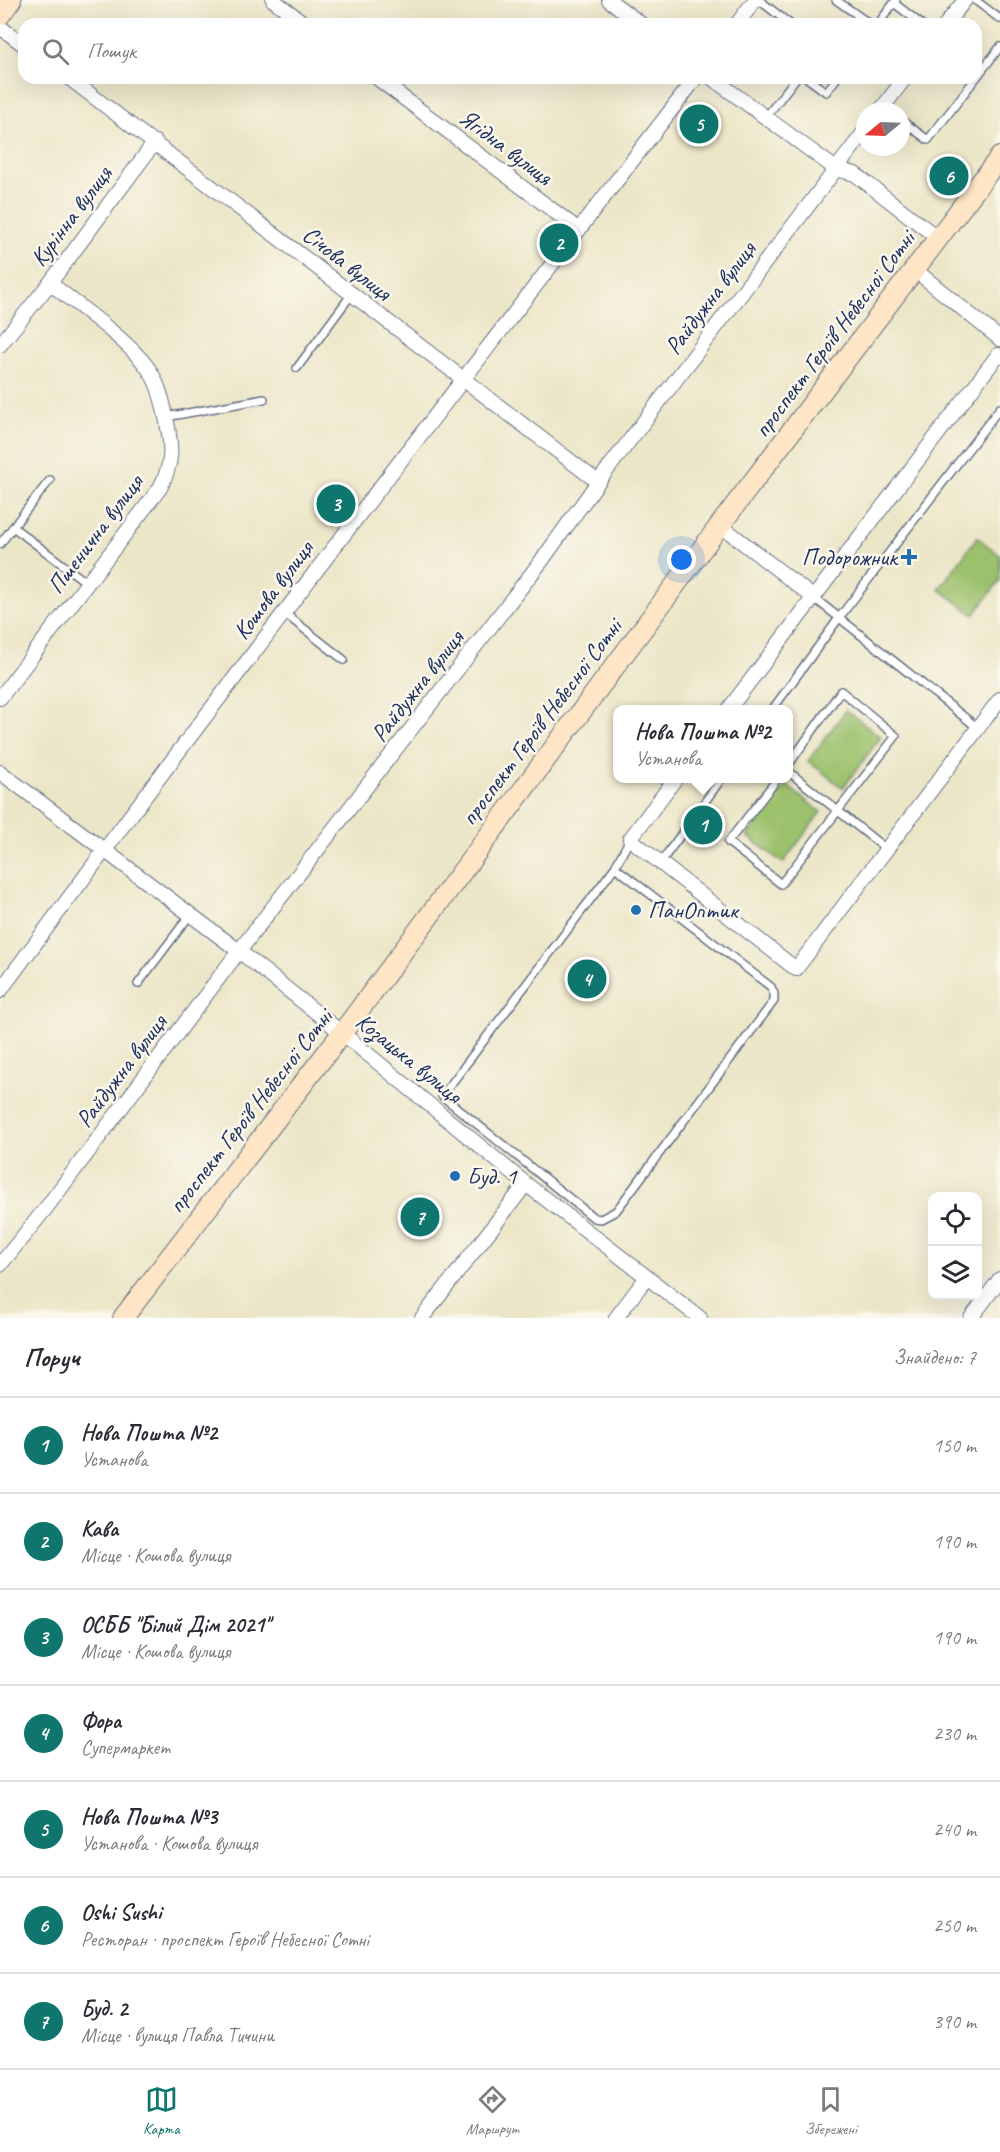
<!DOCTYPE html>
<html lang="uk">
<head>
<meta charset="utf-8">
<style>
	:root { --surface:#fff; --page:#f2f2f3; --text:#2b2b33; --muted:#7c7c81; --line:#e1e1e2; --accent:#0f766e }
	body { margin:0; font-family:Caveat,sans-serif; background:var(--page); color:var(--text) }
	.controls { position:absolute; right:18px; bottom:18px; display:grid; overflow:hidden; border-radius:12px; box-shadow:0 6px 24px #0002 }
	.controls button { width:54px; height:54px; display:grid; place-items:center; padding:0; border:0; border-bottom:2px solid var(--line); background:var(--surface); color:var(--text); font:30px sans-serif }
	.compass { position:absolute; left:856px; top:102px; width:54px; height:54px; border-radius:50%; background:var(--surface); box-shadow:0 6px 24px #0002; rotate:251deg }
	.you { position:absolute; left:682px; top:560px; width:21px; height:21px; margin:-15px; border:4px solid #fff; border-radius:50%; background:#1a73e8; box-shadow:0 0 0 9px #1a73e833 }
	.badge { display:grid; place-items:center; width:39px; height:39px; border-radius:50%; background:var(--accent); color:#fff; font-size:20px; font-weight:700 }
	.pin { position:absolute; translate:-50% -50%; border:3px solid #fff; box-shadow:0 2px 6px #0006 }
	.popup { position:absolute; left:613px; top:705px; width:180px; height:78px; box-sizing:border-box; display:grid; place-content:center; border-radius:12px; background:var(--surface); filter:drop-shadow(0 2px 4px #0005); font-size:20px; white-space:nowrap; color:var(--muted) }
	.popup b { font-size:22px; color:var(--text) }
	.popup::after { content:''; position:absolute; left:50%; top:100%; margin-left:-12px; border:12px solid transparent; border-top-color:var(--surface) }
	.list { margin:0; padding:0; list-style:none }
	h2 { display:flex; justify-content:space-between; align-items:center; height:78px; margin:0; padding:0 24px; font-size:26px }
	h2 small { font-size:20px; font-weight:400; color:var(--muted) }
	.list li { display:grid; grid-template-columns:39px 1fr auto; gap:18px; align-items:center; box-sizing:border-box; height:96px; padding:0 24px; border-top:2px solid var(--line) }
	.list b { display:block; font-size:22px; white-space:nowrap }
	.list p { margin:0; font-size:20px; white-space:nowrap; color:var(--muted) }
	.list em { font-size:20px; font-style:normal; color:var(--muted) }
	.icon { flex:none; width:33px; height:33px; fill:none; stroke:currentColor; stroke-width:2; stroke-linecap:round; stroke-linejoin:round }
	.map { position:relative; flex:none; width:1000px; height:1318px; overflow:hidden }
	.search { position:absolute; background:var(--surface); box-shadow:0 6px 24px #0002; left:18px; right:18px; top:18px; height:66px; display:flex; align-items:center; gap:15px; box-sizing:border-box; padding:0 21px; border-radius:18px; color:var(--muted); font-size:22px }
	.sheet { height:750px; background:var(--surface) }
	nav { display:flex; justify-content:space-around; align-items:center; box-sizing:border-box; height:84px; border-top:2px solid var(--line); background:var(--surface); font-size:16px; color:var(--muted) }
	nav a { display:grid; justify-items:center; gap:3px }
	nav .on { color:var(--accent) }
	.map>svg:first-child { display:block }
	.green { fill:#9cc16c; stroke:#5c7865; stroke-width:1.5 }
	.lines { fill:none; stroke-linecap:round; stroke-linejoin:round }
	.lane-casing { stroke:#646f83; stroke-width:10 }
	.street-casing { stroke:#646f83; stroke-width:16 }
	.secondary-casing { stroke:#646f83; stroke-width:22 }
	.lane { stroke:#fff; stroke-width:7 }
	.street { stroke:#fff; stroke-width:14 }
	.secondary { stroke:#fde5c5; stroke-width:20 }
	.poi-dot { fill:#1f6fb2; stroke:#fbf7ec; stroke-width:2 }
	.labels { text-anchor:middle; stroke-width:5; stroke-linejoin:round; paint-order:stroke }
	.street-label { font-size:24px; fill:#1b2f5e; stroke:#fbf7ec }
	.poi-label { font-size:24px; fill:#1b2f5e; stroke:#fbf7ec; text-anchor:start }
</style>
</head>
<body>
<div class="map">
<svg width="1000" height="1318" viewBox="0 0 1000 1318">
	<rect width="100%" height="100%" fill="#fbf7ec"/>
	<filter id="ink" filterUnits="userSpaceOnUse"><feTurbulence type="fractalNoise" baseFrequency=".0167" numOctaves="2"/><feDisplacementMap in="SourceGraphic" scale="12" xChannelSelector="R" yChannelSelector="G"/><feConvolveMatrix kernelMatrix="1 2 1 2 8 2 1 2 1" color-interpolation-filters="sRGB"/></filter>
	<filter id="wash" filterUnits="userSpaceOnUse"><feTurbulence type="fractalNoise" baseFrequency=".008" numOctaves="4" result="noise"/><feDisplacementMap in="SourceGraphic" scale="24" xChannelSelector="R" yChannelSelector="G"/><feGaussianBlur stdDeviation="1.35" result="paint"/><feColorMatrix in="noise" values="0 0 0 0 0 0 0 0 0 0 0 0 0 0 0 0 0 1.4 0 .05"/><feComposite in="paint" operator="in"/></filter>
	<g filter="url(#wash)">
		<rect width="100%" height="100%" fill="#ece6c8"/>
		<path class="green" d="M977,537L1000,555V580L974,615L939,589Z
			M846,710L881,737L843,788L808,761Z
			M786,785L821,812L783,863L747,836Z"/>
	</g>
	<g filter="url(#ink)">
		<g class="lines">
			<g class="lane-casing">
				<path id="lane" d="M759,0L790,24
					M836,0L870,24
					M975,0L1000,19
					M894,3L921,24
					M878,24L896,0
					M807,78L826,92L837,78
					M976,78L1000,47
					M766,117L796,78
					M901,120L928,140L976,78
					M297,368L351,295
					M166,417L264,399
					M13,527L50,480
					M0,544L13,527L87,583
					M813,597L978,728
					M284,613L344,660
					M772,710L839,618L1000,408
					M789,772L886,849
					M778,778L728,842L781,884L896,736L841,691L789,764
					M661,862L722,778
					M615,867L771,987L774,994V1001L616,1211L601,1219L594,1218L442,1096L615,867L630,839
					M138,984L190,915"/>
			</g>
			<g class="street-casing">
				<path id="street" d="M273,0L305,24
					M609,0L641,24
					M737,24L755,0
					M946,24L965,0
					M0,27L24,45
					M69,78L598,482
					M377,78L579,230
					M712,78L836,169L855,174L939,239
					M880,111L905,78
					M915,270L1000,339
					M0,345L50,283L155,142
					M720,525L813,597
					M0,698L160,488C173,462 172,450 167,422C164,407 161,392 154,378C139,347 78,306 50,283
					M728,710L998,355L1000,357
					M0,772L239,951L342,1033L526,1184L700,1318
					M676,778L630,839L796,969L1000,699
					M0,991C227,683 462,381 696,78
					M0,1265L46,1208L239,951L543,559L598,482L865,131
					M422,1318L526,1184
					M616,1318L647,1277
					M971,1318L1000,1279"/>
			</g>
			<g class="secondary-casing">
				<path id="secondary" d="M0,15L11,0
					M123,1318L342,1033L720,525L1000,157"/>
			</g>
			<use href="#lane" class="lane"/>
			<use href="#street" class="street"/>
			<use href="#secondary" class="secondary"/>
		</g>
	</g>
	<g class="poi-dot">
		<path d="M906 548h6v6h6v6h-6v6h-6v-6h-6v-6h6z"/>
		<circle cx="636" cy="910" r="6"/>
		<circle cx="455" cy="1176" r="6"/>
	</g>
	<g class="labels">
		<g class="street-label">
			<text transform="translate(506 147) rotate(37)" y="8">Ягідна вулиця</text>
			<text transform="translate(71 216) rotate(-53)" y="8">Курінна вулиця</text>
			<text transform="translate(347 263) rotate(38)" y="8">Січова вулиця</text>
			<text transform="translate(710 298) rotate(-53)" y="8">Райдужна вулиця</text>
			<text transform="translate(834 334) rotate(-53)" y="8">проспект Героїв Небесної Сотні</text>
			<text transform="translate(95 534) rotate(-53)" y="8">Пшенична вулиця</text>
			<text transform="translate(273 590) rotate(-53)" y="8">Кошова вулиця</text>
			<text transform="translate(417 686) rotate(-52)" y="8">Райдужна вулиця</text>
			<text transform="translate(541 722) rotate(-53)" y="8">проспект Героїв Небесної Сотні</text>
			<text transform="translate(409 1058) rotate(39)" y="8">Козацька вулиця</text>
			<text transform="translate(121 1071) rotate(-53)" y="8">Райдужна вулиця</text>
			<text transform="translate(250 1111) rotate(-52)" y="8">проспект Героїв Небесної Сотні</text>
		</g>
		<g class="poi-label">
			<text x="897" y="565" text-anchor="end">Подорожник</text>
			<text x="648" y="918">ПанОптик</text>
			<text x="467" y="1184">Буд. 1</text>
		</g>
	</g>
</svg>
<div class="controls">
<button><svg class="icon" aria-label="locate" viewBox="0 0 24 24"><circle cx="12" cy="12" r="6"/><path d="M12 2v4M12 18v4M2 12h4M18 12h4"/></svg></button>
<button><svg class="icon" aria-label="layers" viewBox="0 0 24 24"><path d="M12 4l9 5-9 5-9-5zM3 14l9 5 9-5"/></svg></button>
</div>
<svg class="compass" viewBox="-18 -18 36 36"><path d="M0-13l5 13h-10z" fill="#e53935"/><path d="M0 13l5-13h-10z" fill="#7c7c81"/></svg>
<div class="you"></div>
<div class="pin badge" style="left:703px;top:825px">1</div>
<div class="popup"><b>Нова Пошта №2</b>Установа</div>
<div class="pin badge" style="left:559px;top:243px">2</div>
<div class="pin badge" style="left:336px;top:504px">3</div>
<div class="pin badge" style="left:587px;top:979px">4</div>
<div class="pin badge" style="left:699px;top:124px">5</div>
<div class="pin badge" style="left:949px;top:176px">6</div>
<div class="pin badge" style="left:420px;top:1217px">7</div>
<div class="search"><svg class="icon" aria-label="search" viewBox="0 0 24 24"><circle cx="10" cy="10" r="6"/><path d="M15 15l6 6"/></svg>Пошук</div>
</div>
<section class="sheet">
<h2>Поруч<small>Знайдено: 7</small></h2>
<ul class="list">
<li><span class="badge">1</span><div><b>Нова Пошта №2</b><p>Установа</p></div><em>150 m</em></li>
<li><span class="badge">2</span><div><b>Кава</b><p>Місце · Кошова вулиця</p></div><em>190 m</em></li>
<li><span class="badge">3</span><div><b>ОСББ &quot;Білий Дім 2021&quot;</b><p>Місце · Кошова вулиця</p></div><em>190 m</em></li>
<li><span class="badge">4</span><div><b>Фора</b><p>Супермаркет</p></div><em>230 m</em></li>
<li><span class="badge">5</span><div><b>Нова Пошта №3</b><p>Установа · Кошова вулиця</p></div><em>240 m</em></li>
<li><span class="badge">6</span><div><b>Oshi Sushi</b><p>Ресторан · проспект Героїв Небесної Сотні</p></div><em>250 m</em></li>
<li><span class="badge">7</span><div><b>Буд. 2</b><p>Місце · вулиця Павла Тичини</p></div><em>390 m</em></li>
</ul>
</section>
<nav>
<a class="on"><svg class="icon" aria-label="map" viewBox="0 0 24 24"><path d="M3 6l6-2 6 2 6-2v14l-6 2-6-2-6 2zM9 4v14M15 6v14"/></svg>Карта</a>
<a><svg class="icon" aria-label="directions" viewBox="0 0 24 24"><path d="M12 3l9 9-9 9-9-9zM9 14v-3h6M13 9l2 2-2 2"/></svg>Маршрут</a>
<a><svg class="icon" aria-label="saved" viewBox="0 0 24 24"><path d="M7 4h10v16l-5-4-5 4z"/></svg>Збережені</a>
</nav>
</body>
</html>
